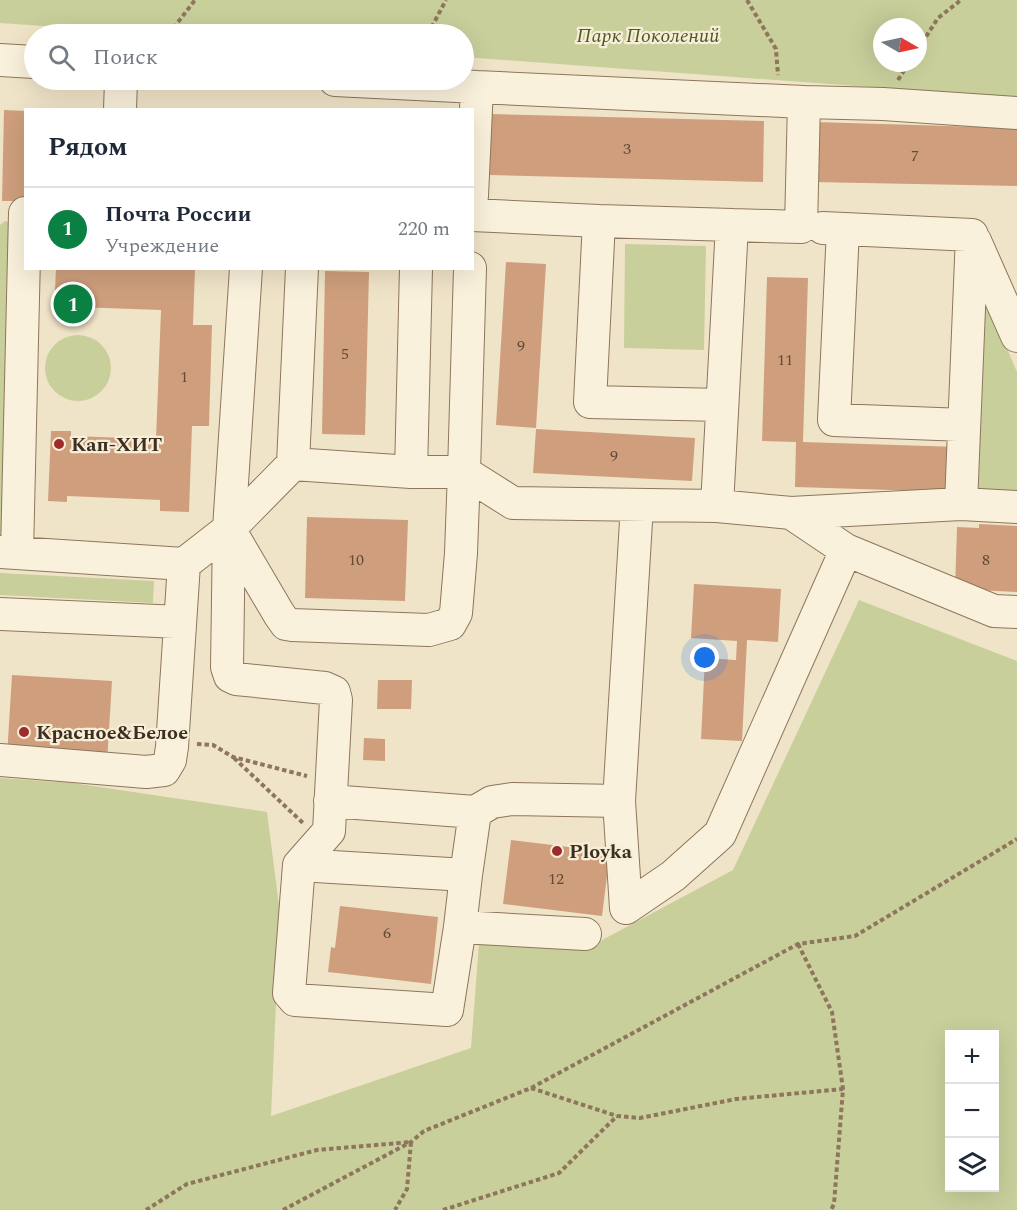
<!DOCTYPE html>
<html lang="ru">
<head>
<meta charset="utf-8">
<style>
	:root { --surface:#fff; --page:#f2f2f3; --text:#1f2937; --muted:#747a83; --line:#e0e1e3; --accent:#0b8043 }
	body { margin:0; font-family:Spectral,serif; background:var(--page); color:var(--text) }
	.controls { position:absolute; right:18px; bottom:18px; display:grid; overflow:hidden; border-radius:0px; box-shadow:0 6px 24px #0002 }
	.controls button { width:54px; height:54px; display:grid; place-items:center; padding:0; border:0; border-bottom:2px solid var(--line); background:var(--surface); color:var(--text); font:30px sans-serif }
	.compass { position:absolute; left:873px; top:18px; width:54px; height:54px; border-radius:50%; background:var(--surface); box-shadow:0 6px 24px #0002; rotate:99deg }
	.you { position:absolute; left:705px; top:658px; width:21px; height:21px; margin:-15px; border:4px solid #fff; border-radius:50%; background:#1a73e8; box-shadow:0 0 0 9px #1a73e833 }
	.badge { display:grid; place-items:center; width:39px; height:39px; border-radius:50%; background:var(--accent); color:#fff; font-size:20px; font-weight:700 }
	.pin { position:absolute; translate:-50% -50%; border:3px solid #fff; box-shadow:0 2px 6px #0006 }
	.list { margin:0; padding:0; list-style:none }
	h2 { display:flex; justify-content:space-between; align-items:center; height:78px; margin:0; padding:0 24px; font-size:26px }
	h2 small { font-size:20px; font-weight:400; color:var(--muted) }
	.list li { display:grid; grid-template-columns:39px 1fr auto; gap:18px; align-items:center; box-sizing:border-box; height:84px; padding:0 24px; border-top:2px solid var(--line) }
	.list b { display:block; font-size:22px; white-space:nowrap }
	.list p { margin:0; font-size:20px; white-space:nowrap; color:var(--muted) }
	.list em { font-size:20px; font-style:normal; color:var(--muted) }
	.icon { flex:none; width:33px; height:33px; fill:none; stroke:currentColor; stroke-width:2; stroke-linecap:round; stroke-linejoin:round }
	.map { position:relative; flex:none; width:1017px; height:1210px; overflow:hidden }
	.search { position:absolute; background:var(--surface); box-shadow:0 6px 24px #0002; left:24px; top:24px; width:450px; height:66px; display:flex; align-items:center; gap:15px; box-sizing:border-box; padding:0 21px; border-radius:33px; color:var(--muted); font-size:22px }
	.panel { position:absolute; background:var(--surface); box-shadow:0 6px 24px #0002; left:24px; top:108px; width:450px; height:162px; border-radius:0px }
	.map>svg:first-child { display:block }
	.green { fill:#c9cf9b; fill-rule:evenodd }
	.building { fill:#cf9f7d }
	.lines { fill:none; stroke-linecap:round; stroke-linejoin:round }
	.minor-casing { stroke:#8d765c; stroke-width:34 }
	.path { stroke:#8d765c; stroke-width:4; stroke-dasharray:4.5 3; stroke-linecap:butt }
	.minor { stroke:#faf1dc; stroke-width:32 }
	.poi-dot { fill:#9e2a2b; stroke:#f7eed8; stroke-width:2 }
	.labels { text-anchor:middle; stroke-width:4.5; stroke-linejoin:round; paint-order:stroke }
	.number-label { font-size:16px; fill:#624a37 }
	.park-label { font-size:20px; font-style:italic; fill:#4d5a26; stroke:#f7eed8 }
	.poi-label { font-size:20px; font-weight:bold; fill:#3d2e20; stroke:#f7eed8; text-anchor:start }
</style>
</head>
<body>
<div class="map">
<svg width="1017" height="1210" viewBox="0 0 1017 1210">
	<rect width="100%" height="100%" fill="#f0e4c8"/>
	<path class="green" d="M0,0H1017V98L464,57V34H159L0,23ZM882,27H918V63H882Z
		M5,221L15,223L6,537H0V225Z
		M625,244L706,246L704,350L624,348Z
		M982,290L1017,372V494L973,492Z
		M45 368a33 33 0 1 1 66 0a33 33 0 1 1-66 0Z
		M0,573L154,581L153,603L0,595Z
		M859,600L1017,661V1210H0V778L73,783L267,812L280,913L271,1116L471,1048L479,943L591,946L733,870ZM950,1034H994V1188H950Z"/>
	<path class="building" d="M4,110L26,111V201H2Z
		M491,114L764,121L763,182L489,175Z
		M815,122L1017,128V186L812,182Z
		M506,262L546,264L536,428L496,425Z
		M56,268H195L193,325H212L209,426H192L189,512L160,511V500L67,496V502L48,501L51,431H71V436L156,439L161,310L76,307V314L54,313Z
		M325,271L369,272L365,435L322,434Z
		M767,277L808,278L803,442L959,447L957,492L795,487L796,442L762,441Z
		M536,429L695,438L692,481L533,473Z
		M307,517L408,520L405,601L305,598Z
		M979,524L1017,526V592L955,589L957,527L979,528Z
		M694,584L781,589L778,642L747,640L742,741L701,739L705,658L736,660L737,641L691,638Z
		M12,675L112,681L107,762L7,756Z
		M378,680H412L411,709H377Z
		M364,738L385,739V761L363,760Z
		M511,840L610,852L602,916L503,904Z
		M340,906L438,917L431,984L328,972L331,947L335,948Z"/>
	<g class="lines">
		<g class="minor-casing">
			<path id="minor" d="M0,60L34,62
				M335,80L477,87L472,196
				M477,87L804,102
				M120,110L121,80
				M472,215L599,221L590,402L722,405
				M599,221L732,225
				M823,228L972,235
				M843,229L834,420L964,425
				M975,241L1017,336
				M302,268L293,464L411,472H464L470,268
				M293,464L229,529L227,667L230,676L236,679L325,688L334,692L336,700L329,831L299,865
				M411,472L416,268
				M961,504L972,235
				M717,506L732,225L801,227L804,102L883,104L1017,113
				M791,513L961,504L1017,507
				M229,529L279,614L286,624L292,625L429,630L450,624L456,613L461,553L464,472L513,503L717,506L791,513L846,550L994,611L1017,612
				M0,552L184,564L229,529L246,268
				M17,553L25,213
				M0,614L180,622
				M0,760L146,772L164,770L170,760L172,747L184,564
				M330,801L475,812
				M299,865L466,875L460,927L447,1010L295,1000L289,993Z
				M466,875L475,812L492,802L512,799L619,801
				M626,908L673,876L720,834L846,550
				M626,908L619,801L637,505
				M460,927L585,934"/>
		</g>
		<path class="path" d="M747,0L776,49L778,75
			M169,34L195,0
			M428,34L446,0
			M918,49L938,18L961,0
			M898,80L909,63
			M197,744L213,745L233,757L307,776
			M234,758L303,823
			M798,944L832,1012L843,1089L834,1204L831,1210
			M531,1088L617,1116L640,1118L736,1099L843,1089
			M146,1210L187,1184L317,1150L411,1142L407,1189L395,1210
			M283,1210L411,1142L424,1131L531,1088L798,944L855,936L1017,839
			M443,1210L559,1173L617,1116"/>
		<use href="#minor" class="minor"/>
	</g>
	<g class="poi-dot">
		<circle cx="59" cy="444" r="6"/>
		<circle cx="24" cy="732" r="6"/>
		<circle cx="557" cy="851" r="6"/>
	</g>
	<g class="labels">
		<g class="number-label">
			<text x="627" y="154">3</text>
			<text x="915" y="161">7</text>
			<text x="521" y="351">9</text>
			<text x="345" y="359">5</text>
			<text x="785" y="365">11</text>
			<text x="184" y="382">1</text>
			<text x="614" y="461">9</text>
			<text x="356" y="565">10</text>
			<text x="986" y="565">8</text>
			<text x="556" y="884">12</text>
			<text x="387" y="938">6</text>
		</g>
		<g class="park-label">
			<text x="648" y="42">Парк Поколений</text>
		</g>
		<g class="poi-label">
			<text x="71" y="451">Кап-ХИТ</text>
			<text x="36" y="739">Красное&amp;Белое</text>
			<text x="569" y="858">Ployka</text>
		</g>
	</g>
</svg>
<div class="controls">
<button>+</button>
<button>−</button>
<button><svg class="icon" aria-label="layers" viewBox="0 0 24 24"><path d="M12 4l9 5-9 5-9-5zM3 14l9 5 9-5"/></svg></button>
</div>
<svg class="compass" viewBox="-18 -18 36 36"><path d="M0-13l5 13h-10z" fill="#e53935"/><path d="M0 13l5-13h-10z" fill="#747a83"/></svg>
<div class="you"></div>
<div class="pin badge" style="left:73px;top:304px">1</div>
<div class="search"><svg class="icon" aria-label="search" viewBox="0 0 24 24"><circle cx="10" cy="10" r="6"/><path d="M15 15l6 6"/></svg>Поиск</div>
<section class="panel">
<h2>Рядом<small></small></h2>
<ul class="list">
<li><span class="badge">1</span><div><b>Почта России</b><p>Учреждение</p></div><em>220 m</em></li>
</ul>
</section>
</div>
</body>
</html>
